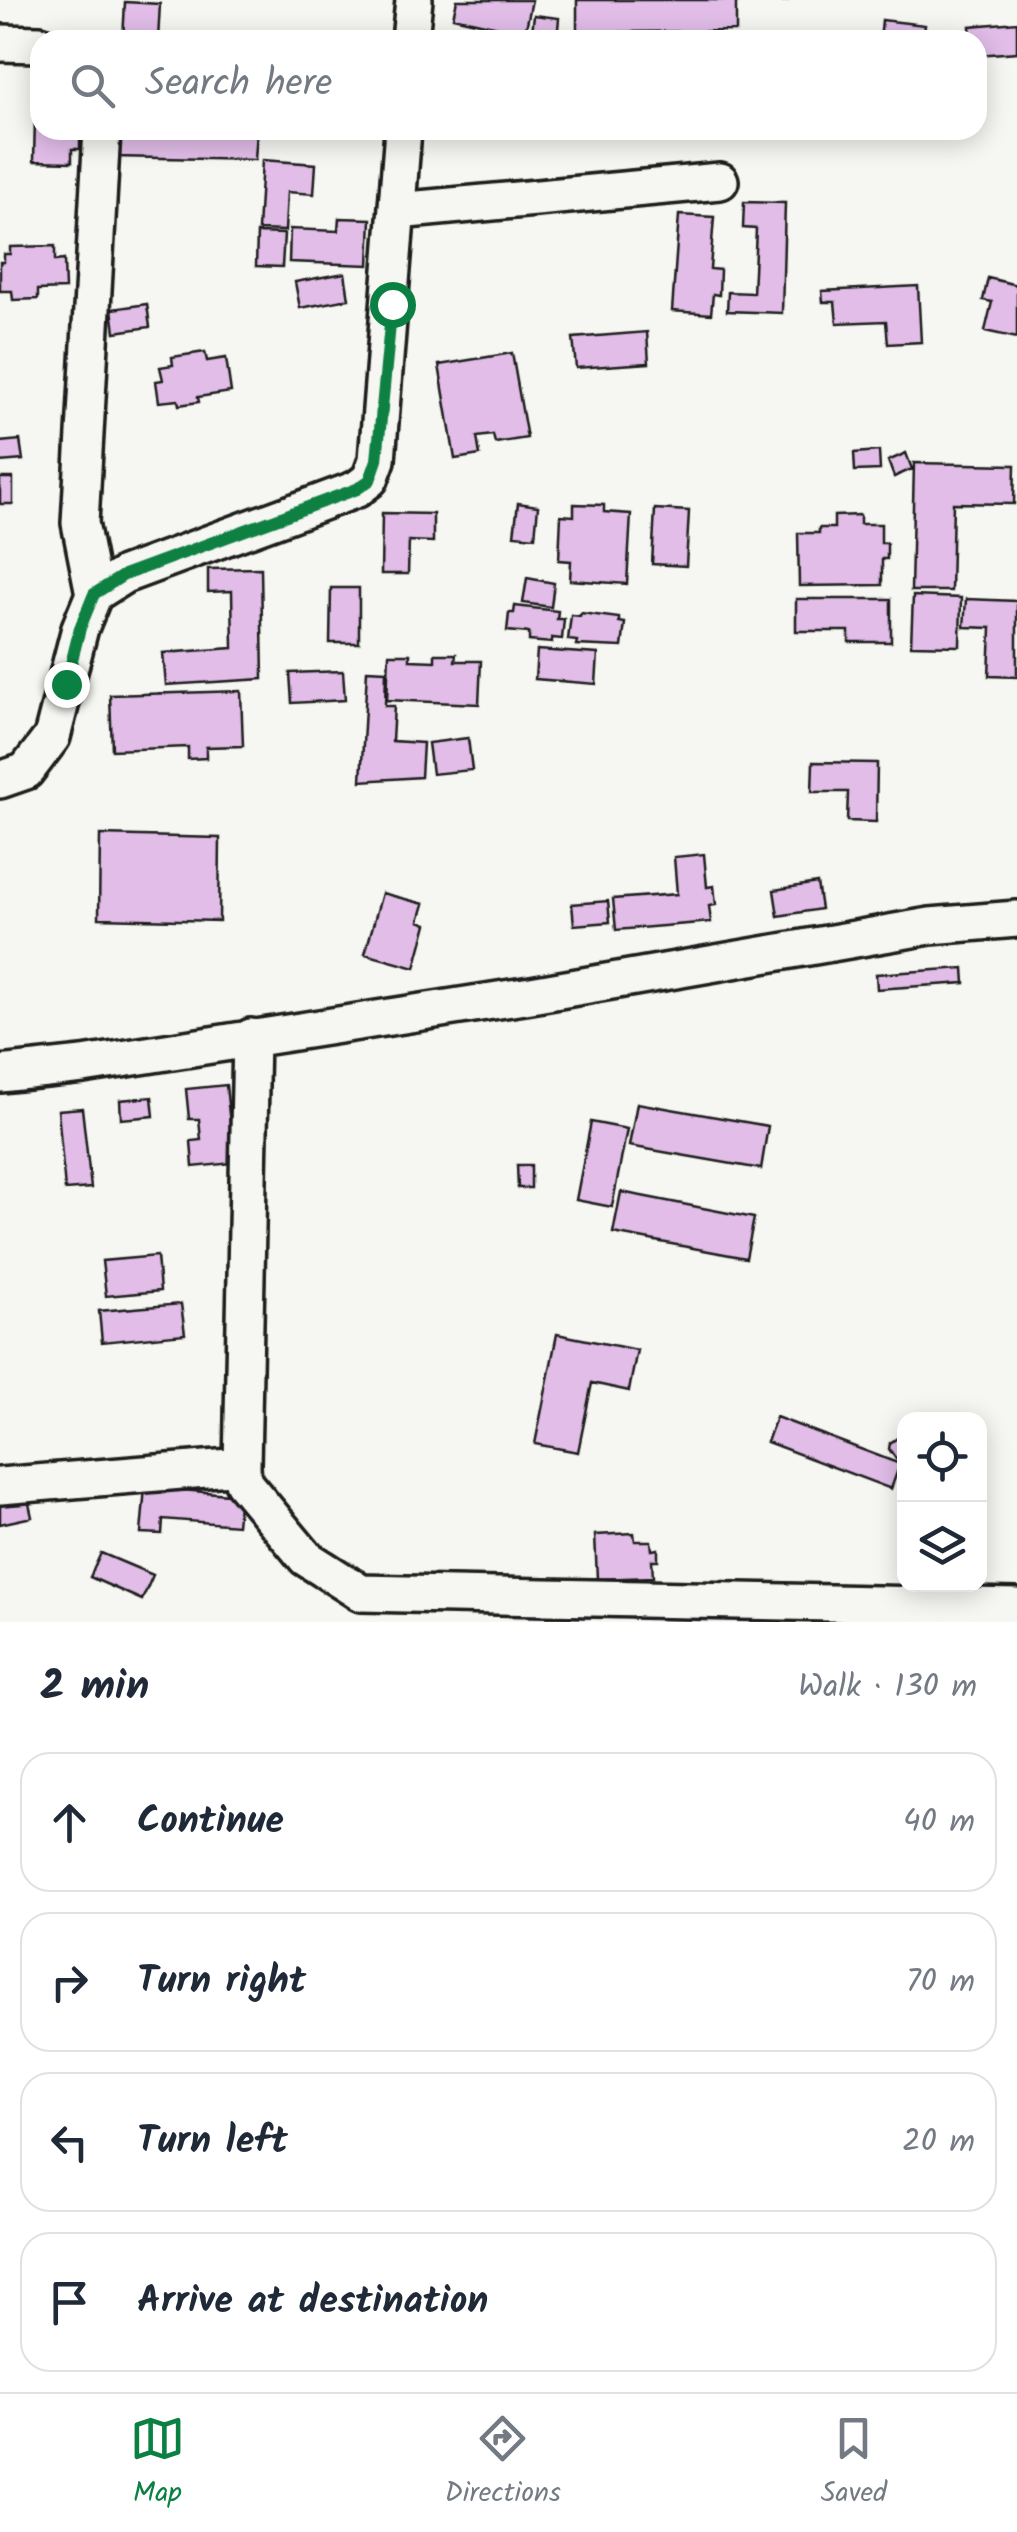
<!DOCTYPE html>
<html lang="en">
<head>
<meta charset="utf-8">
<style>
	:root { --surface:#fff; --page:#f6f6f7; --text:#1f2937; --muted:#747a83; --line:#e0e1e3; --accent:#0b8043 }
	body { margin:0; font-family:Kalam,sans-serif; background:var(--page); color:var(--text) }
	.controls { position:absolute; right:30px; bottom:30px; display:grid; overflow:hidden; border-radius:20px; box-shadow:0 5px 25px #0003 }
	.controls button { width:90px; height:90px; display:grid; place-items:center; padding:0; border:0; border-bottom:2px solid var(--line); background:var(--surface); color:var(--text); font:50px sans-serif }
	.stop { position:absolute; width:30px; height:30px; margin:-22px; border:8px solid #0b8043; border-radius:50%; background:#fff }
	.stop.end { background:#0b8043; border-color:#fff; box-shadow:0 2px 10px #0008 }
	.list { margin:0; padding:0; list-style:none }
	h2 { display:flex; justify-content:space-between; align-items:center; height:130px; margin:0; padding:0 40px; font-size:42px }
	h2 small { font-size:32px; font-weight:400; color:var(--muted) }
	.list li { display:grid; grid-template-columns:65px 1fr auto; gap:30px; align-items:center; box-sizing:border-box; height:140px; margin:0 20px 20px; padding:0 20px; border:2px solid var(--line); border-radius:30px }
	.list b { display:block; font-size:38px; white-space:nowrap }
	.list em { font-size:32px; font-style:normal; color:var(--muted) }
	.icon { flex:none; width:55px; height:55px; fill:none; stroke:currentColor; stroke-width:2; stroke-linecap:round; stroke-linejoin:round }
	.map { position:relative; flex:none; width:1017px; height:1622px; overflow:hidden }
	.search { position:absolute; background:var(--surface); box-shadow:0 5px 25px #0003; left:30px; right:30px; top:30px; height:110px; display:flex; align-items:center; gap:25px; box-sizing:border-box; padding:0 35px; border-radius:30px; color:var(--muted); font-size:38px }
	.sheet { height:770px; background:var(--surface) }
	nav { display:flex; justify-content:space-around; align-items:center; box-sizing:border-box; height:140px; border-top:2px solid var(--line); background:var(--surface); font-size:28px; color:var(--muted) }
	nav a { display:grid; justify-items:center; gap:5px }
	nav .on { color:var(--accent) }
	.map>svg:first-child { display:block }
	.building { fill:#e1bde8; stroke:#1c1c1c; stroke-width:2.5 }
	.lines { fill:none; stroke-linecap:round; stroke-linejoin:round }
	.minor-casing { stroke:#1c1c1c; stroke-width:42 }
	.minor { stroke:#f6f6f2; stroke-width:35 }
	.route { stroke:#0b8043; stroke-width:12 }
</style>
</head>
<body>
<div class="map">
<svg width="1017" height="1622" viewBox="0 0 1017 1622">
	<rect width="100%" height="100%" fill="#f6f6f2"/>
	<filter id="ink" filterUnits="userSpaceOnUse"><feTurbulence type="fractalNoise" baseFrequency=".01" numOctaves="2"/><feDisplacementMap in="SourceGraphic" scale="20" xChannelSelector="R" yChannelSelector="G"/><feConvolveMatrix kernelMatrix="1 2 1 2 8 2 1 2 1" color-interpolation-filters="sRGB"/></filter>
	<g filter="url(#ink)">
		<path class="building" d="M457,0H532L525,33L453,17Z
			M577,0H787V1L736,2V31L621,32V40H577Z
			M125,2L160,4L158,40H123Z
			M534,15L559,18L557,40H531Z
			M882,20L925,25L923,40H880Z
			M1017,22V52L977,55V40H971L970,26Z
			M36,71H40V130H80V149H72V162L34,161Z
			M117,130H257L255,160L115,157Z
			M262,160L316,164L314,194L287,192L285,231L258,230Z
			M744,202L785,203L782,313L727,311L728,292L753,293L756,229L743,228Z
			M679,215L714,217L710,269L720,270L719,295L713,294L711,314L672,311Z
			M339,218L371,219L369,265L289,262L290,229L338,231Z
			M257,233L284,234L282,267L256,266Z
			M55,246V261L64,260L65,289L38,290V299L13,300L12,291H0V262H4V254H10V247Z
			M345,273L349,299L300,308L295,282Z
			M988,278L1017,285V338L985,331L992,302L983,300Z
			M918,286L921,342L888,344L886,321L837,323L835,302H823L822,291Z
			M147,304L150,327L115,332L112,309Z
			M647,332L649,363L576,368L573,338Z
			M205,352L207,361L226,358L231,392L198,397L199,402L179,405L178,400L159,402L156,381L163,380L160,367L173,365L172,357Z
			M512,353L527,438L495,443L493,435L477,437L480,455L455,459L439,365Z
			M20,440L23,460L0,462V442Z
			M879,451L880,470L855,471L854,453Z
			M906,453L912,469L894,477L888,461Z
			M914,463L1015,465L1014,504L953,503L951,591H911Z
			M0,478H13V504H0Z
			M518,503L538,506L535,537L514,535Z
			M574,504L604,505V512L631,514L627,584L570,580L571,561L559,560L561,515L574,516Z
			M655,509L689,511L686,566L652,564Z
			M382,513L433,514V542L409,541L408,574H381Z
			M860,515V524H881V543H887V559H882V585L799,586L798,533H819V528H834V516Z
			M261,568L263,679L166,685L163,653L233,648L232,591L208,592V569Z
			M527,578L554,583L551,607L523,603Z
			M331,588H359V643H330Z
			M913,596L961,598L960,646L911,645Z
			M796,599H891V642H849V631H796Z
			M966,599L1017,601V677L989,676L991,628L964,627Z
			M515,606L558,611L557,619H564L562,639L552,638V643L529,641V633L507,631L509,613H514Z
			M581,613L619,618V622L625,623L622,647L576,645L577,641L568,640L571,615L580,616Z
			M537,650L598,654L596,684L535,679Z
			M389,654H410V660L435,661V654H456L455,661H481L479,704L387,700Z
			M367,670L386,671L385,706H394L392,741L423,743L421,777L361,781Z
			M343,671L345,700L292,703L290,673Z
			M241,691L243,746L206,747V758L188,759V747L112,750L110,695Z
			M468,738L472,770L432,774L428,743Z
			M813,762L877,763L876,822L847,821L848,792H812Z
			M100,835L220,838L219,921L99,918Z
			M704,854L707,887L714,886L716,905L709,906L711,922L616,930L613,899L677,894L674,857Z
			M817,883L821,909L778,916L774,890Z
			M382,893L424,904L419,921L427,924L415,968L365,954Z
			M608,901L610,922L574,925L572,904Z
			M964,968L965,983L877,989L876,974Z
			M226,1085L234,1163L193,1167L191,1141L201,1140L199,1119H189L186,1089Z
			M152,1097L154,1116L121,1119L120,1100Z
			M637,1103L768,1126L761,1169L629,1146Z
			M82,1108L91,1188L65,1190L58,1110Z
			M591,1122L627,1129L612,1207L576,1200Z
			M517,1165H531V1188H518Z
			M621,1192L754,1218L746,1258L613,1233Z
			M157,1256L160,1291L106,1296L102,1261Z
			M181,1304L185,1334L102,1342L99,1311Z
			M557,1334L637,1350L629,1391L592,1383L578,1452L535,1444Z
			M776,1417L900,1464L891,1489L767,1442Z
			M900,1436L904,1437L902,1460L896,1459L889,1449L890,1443Z
			M145,1487L240,1495L237,1525L163,1519L162,1534L141,1533Z
			M28,1499L32,1517L0,1524V1505Z
			M634,1533L635,1541H651L652,1550L658,1549V1560H652L653,1577L597,1579L595,1535Z
			M101,1553L153,1575L142,1600L90,1577Z"/>
		<g class="lines">
			<g class="minor-casing">
				<path id="minor" d="M410,40L414,0
					M0,43L40,44
					M397,211L720,181
					M94,594L80,523L102,130
					M0,780L26,771L52,737L80,628L94,594L124,575L357,489L370,479L377,460L403,130
					M0,1074L83,1065L531,995L930,926L1017,919
					M242,1466L251,1037
					M0,1486L242,1466L243,1482L306,1558L361,1593L1017,1607"/>
			</g>
			<use href="#minor" class="minor"/>
		</g>
	</g>
	<g class="lines" filter="url(#ink)">
		<path class="route" d="M66,684L80,628L94,594L124,575L357,489L370,480L377,460L392,304"/>
	</g>
</svg>
<div class="controls">
<button><svg class="icon" aria-label="locate" viewBox="0 0 24 24"><circle cx="12" cy="12" r="6"/><path d="M12 2v4M12 18v4M2 12h4M18 12h4"/></svg></button>
<button><svg class="icon" aria-label="layers" viewBox="0 0 24 24"><path d="M12 4l9 5-9 5-9-5zM3 14l9 5 9-5"/></svg></button>
</div>
<div class="stop" style="left:392px;top:304px"></div>
<div class="stop end" style="left:66px;top:684px"></div>
<div class="search"><svg class="icon" aria-label="search" viewBox="0 0 24 24"><circle cx="10" cy="10" r="6"/><path d="M15 15l6 6"/></svg>Search here</div>
</div>
<section class="sheet">
<h2>2 min<small>Walk · 130 m</small></h2>
<ul class="list">
<li><svg class="icon" aria-label="ahead" viewBox="0 0 24 24"><path d="M12 20V5M6 11l6-6 6 6"/></svg><div><b>Continue</b></div><em>40 m</em></li>
<li><svg class="icon" aria-label="right" viewBox="0 0 24 24"><path d="M7 20v-9h11M14 6l5 5-5 5"/></svg><div><b>Turn right</b></div><em>70 m</em></li>
<li><svg class="icon" aria-label="left" viewBox="0 0 24 24"><path d="M17 20v-9H6M10 6l-5 5 5 5"/></svg><div><b>Turn left</b></div><em>20 m</em></li>
<li><svg class="icon" aria-label="arrive" viewBox="0 0 24 24"><path d="M6 21V4h12l-3 4 3 4H6"/></svg><div><b>Arrive at destination</b></div></li>
</ul>
</section>
<nav>
<a class="on"><svg class="icon" aria-label="map" viewBox="0 0 24 24"><path d="M3 6l6-2 6 2 6-2v14l-6 2-6-2-6 2zM9 4v14M15 6v14"/></svg>Map</a>
<a><svg class="icon" aria-label="directions" viewBox="0 0 24 24"><path d="M12 3l9 9-9 9-9-9zM9 14v-3h6M13 9l2 2-2 2"/></svg>Directions</a>
<a><svg class="icon" aria-label="saved" viewBox="0 0 24 24"><path d="M7 4h10v16l-5-4-5 4z"/></svg>Saved</a>
</nav>
</body>
</html>
